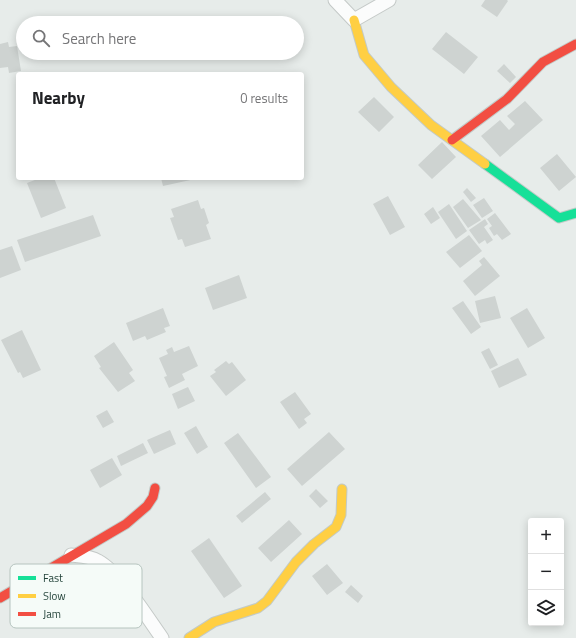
<!DOCTYPE html>
<html lang="en">
<head>
<meta charset="utf-8">
<style>
	:root { --surface:#fff; --page:#f2f2f2; --text:#202124; --muted:#757577; --line:#e0e0e0 }
	body { margin:0; font-family:"Titillium Web",sans-serif; background:var(--page); color:var(--text) }
	.controls { position:absolute; right:12px; bottom:12px; display:grid; overflow:hidden; border-radius:4px; box-shadow:0 2px 10px #0003 }
	.controls button { width:36px; height:36px; display:grid; place-items:center; padding:0; border:0; border-bottom:1px solid var(--line); background:var(--surface); color:var(--text); font:20px sans-serif }
	.list { margin:0; padding:0; list-style:none }
	h2 { display:flex; justify-content:space-between; align-items:center; height:52px; margin:0; padding:0 16px; font-size:17px }
	h2 small { font-size:13px; font-weight:400; color:var(--muted) }
	.icon { flex:none; width:22px; height:22px; fill:none; stroke:currentColor; stroke-width:2; stroke-linecap:round; stroke-linejoin:round }
	.map { position:relative; flex:none; width:576px; height:638px; overflow:hidden }
	.search { position:absolute; background:var(--surface); box-shadow:0 2px 10px #0003; left:16px; top:16px; width:288px; height:44px; display:flex; align-items:center; gap:10px; box-sizing:border-box; padding:0 14px; border-radius:22px; color:var(--muted); font-size:15px }
	.panel { position:absolute; background:var(--surface); box-shadow:0 2px 10px #0003; left:16px; top:72px; width:288px; height:108px; border-radius:4px }
	.map>svg:first-child { display:block }
	.building { fill:#ced3d1 }
	.lines { fill:none; stroke-linecap:round; stroke-linejoin:round }
	.street-casing { stroke:#c4c9c7; stroke-width:15 }
	.fast-casing { stroke:#c2cac7; stroke-width:11 }
	.slow-casing { stroke:#c2cac7; stroke-width:11 }
	.jam-casing { stroke:#c2cac7; stroke-width:11 }
	.street { stroke:#fbfcfc; stroke-width:13 }
	.fast { stroke:#16e098; stroke-width:9 }
	.slow { stroke:#ffcf43; stroke-width:9 }
	.jam { stroke:#f24e42; stroke-width:9 }
	.key { fill:#f5fbf8; stroke:#b6c4bf; stroke-width:1 }
	.key-label { font-size:11px; fill:#224239 }
</style>
</head>
<body>
<div class="map">
<svg width="576" height="638" viewBox="0 0 576 638">
	<rect width="100%" height="100%" fill="#e7ecea"/>
	<path class="building" d="M485,0H507L508,1L497,17L481,6Z
		M446,32L478,57L464,74L432,49Z
		M8,42L9,47L17,46L21,71L9,73L8,67L0,68V44Z
		M504,64L516,77L510,83L497,71Z
		M374,97L394,117L379,132L358,112Z
		M525,101L543,120L500,157L481,136L500,120L509,130L515,124L507,116Z
		M442,142L456,157L432,179L418,165Z
		M557,154L576,177L559,191L540,168Z
		M40,178H54L66,208L41,218L27,183Z
		M161,178H195V179L163,186Z
		M467,188L476,198L471,202L463,192Z
		M388,196L405,227L390,235L373,204Z
		M484,198L493,211L482,218L473,205Z
		M463,199L481,220L468,228L453,207Z
		M198,200L201,209L204,208L209,223L206,225L211,239L185,247L182,239L178,240L170,218L174,217L171,209Z
		M449,204L467,231L456,239L438,212Z
		M433,207L440,218L431,224L424,214Z
		M495,213L511,234L502,240L497,234L494,236L489,228L492,226L487,219Z
		M93,215L101,236L25,262L17,240Z
		M485,219L488,224L484,227L493,240L487,244L485,240L479,244L469,230Z
		M469,235L482,251L460,268L446,252Z
		M12,246L21,270L0,278V250Z
		M484,257L500,276L475,296L463,281L482,265L479,261Z
		M239,275L247,298L213,310L205,288Z
		M495,296L501,318L480,323L475,301Z
		M463,301L481,327L471,334L452,308Z
		M163,308L170,326L164,328L166,332L147,340L145,336L133,341L126,323Z
		M527,308L545,338L528,348L510,318Z
		M22,330L41,370L23,378L20,372L18,373L1,340Z
		M114,342L133,370L129,373L135,381L118,392L99,368L101,367L94,356Z
		M189,346L198,366L182,374L185,380L169,388L164,377L167,376L159,358L168,354L166,350L172,347L174,352Z
		M489,348L498,365L490,369L481,352Z
		M518,358L527,375L499,388L491,371Z
		M226,361L229,364L232,362L246,380L226,396L210,376L216,372L214,370Z
		M188,387L195,401L178,409L172,394Z
		M295,392L311,414L304,419L307,423L299,429L280,402Z
		M107,410L114,422L103,428L96,416Z
		M196,426L208,447L197,454L184,433Z
		M170,430L176,444L154,454L147,440Z
		M329,432L345,449L302,486L287,469Z
		M238,433L271,477L256,488L224,443Z
		M143,443L148,453L121,466L117,456Z
		M112,458L122,475L100,488L90,470Z
		M316,489L328,501L320,508L309,496Z
		M265,492L271,499L242,523L236,516Z
		M289,520L302,534L271,562L258,548Z
		M209,538L242,586L224,598L191,551Z
		M327,564L343,583L327,595L312,576Z
		M351,585L363,596L358,603L345,592Z"/>
	<g class="lines">
		<g class="street-casing">
			<path id="street" d="M335,0L354,20L389,0
				M71,555C80,556 90,556 98,561C120,573 147,617 162,638"/>
		</g>
		<g class="fast-casing">
			<path id="fast" d="M485,164L559,218L576,213"/>
		</g>
		<g class="slow-casing">
			<path id="slow" d="M354,20L364,55L391,87L431,125L485,164
				M189,638L214,622L258,608L267,601L296,562L314,544L336,527L341,515L342,489"/>
		</g>
		<g class="jam-casing">
			<path id="jam" d="M452,140L507,99L543,62L576,44
				M0,598L126,524L147,506L153,497L155,488"/>
		</g>
		<use href="#street" class="street"/>
		<use href="#fast" class="fast"/>
		<use href="#slow" class="slow"/>
		<use href="#jam" class="jam"/>
	</g>
	<rect x="10" y="564" width="132" height="64" rx="6" class="key"/>
	<rect x="18" y="576" width="18" height="4" fill="#16e098"/>
	<rect x="18" y="594" width="18" height="4" fill="#ffcf43"/>
	<rect x="18" y="612" width="18" height="4" fill="#f24e42"/>
	<g class="key-label">
		<text x="43" y="582">Fast</text>
		<text x="43" y="600">Slow</text>
		<text x="43" y="618">Jam</text>
	</g>
</svg>
<div class="controls">
<button>+</button>
<button>−</button>
<button><svg class="icon" aria-label="layers" viewBox="0 0 24 24"><path d="M12 4l9 5-9 5-9-5zM3 14l9 5 9-5"/></svg></button>
</div>
<div class="search"><svg class="icon" aria-label="search" viewBox="0 0 24 24"><circle cx="10" cy="10" r="6"/><path d="M15 15l6 6"/></svg>Search here</div>
<section class="panel">
<h2>Nearby<small>0 results</small></h2>
<ul class="list">
</ul>
</section>
</div>
</body>
</html>
